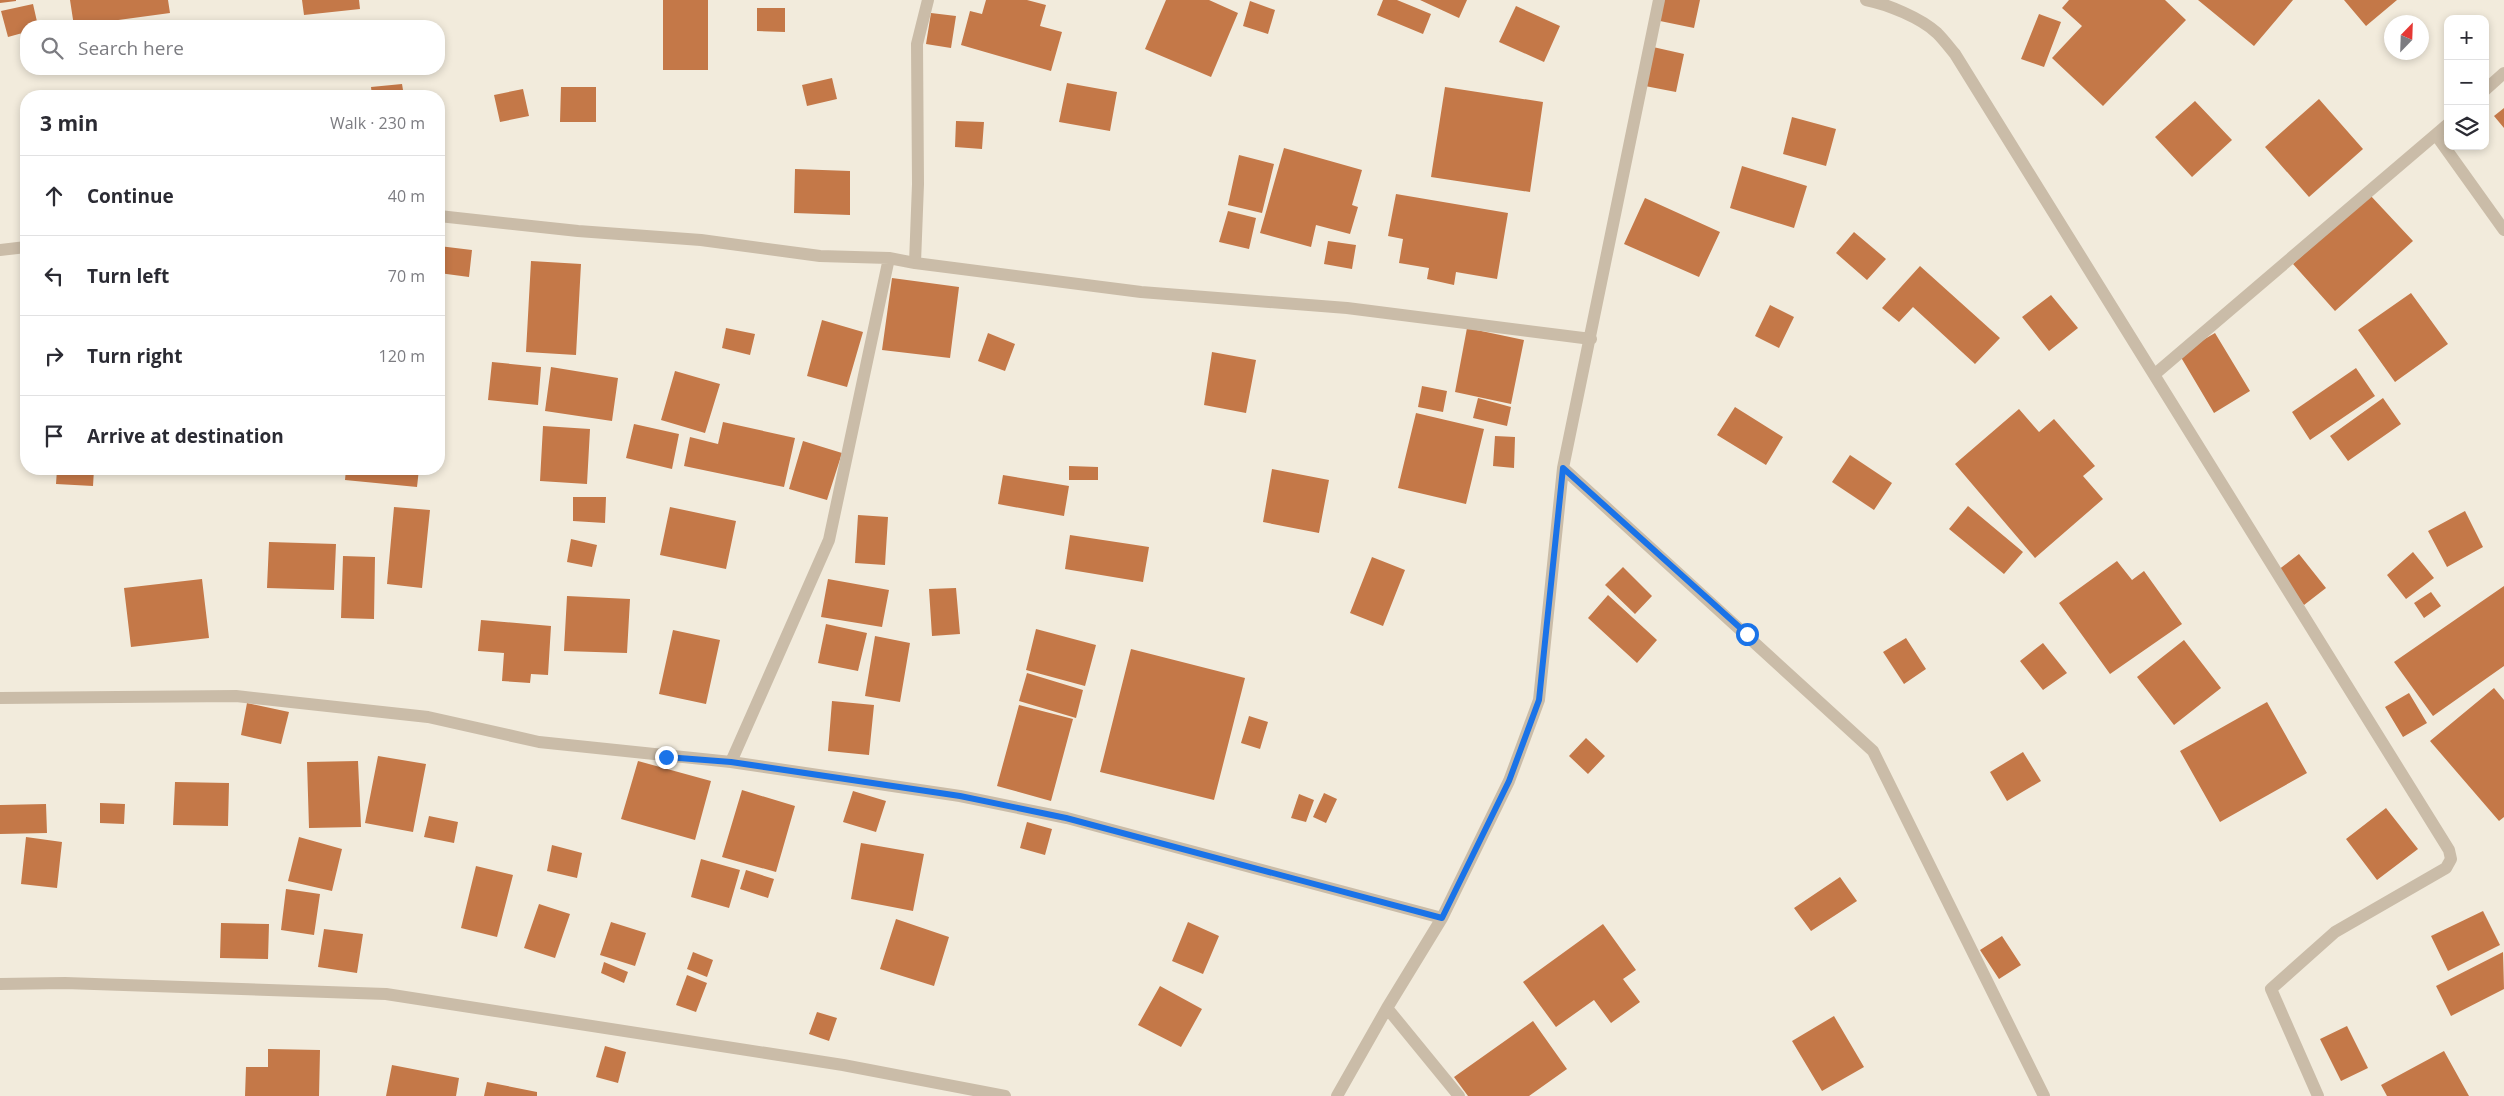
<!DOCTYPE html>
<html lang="en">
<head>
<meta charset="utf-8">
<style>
	:root { --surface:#fff; --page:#f7f7f7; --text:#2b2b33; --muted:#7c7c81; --line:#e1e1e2 }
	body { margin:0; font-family:"Open Sans",sans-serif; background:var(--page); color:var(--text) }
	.controls { position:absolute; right:15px; top:15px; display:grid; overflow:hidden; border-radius:10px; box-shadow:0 2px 8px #0003 }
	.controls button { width:45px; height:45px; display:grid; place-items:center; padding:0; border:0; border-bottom:1px solid var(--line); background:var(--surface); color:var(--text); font:25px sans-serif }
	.compass { position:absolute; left:2384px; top:15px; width:45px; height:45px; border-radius:50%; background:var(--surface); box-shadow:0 2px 8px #0003; rotate:23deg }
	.stop { position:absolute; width:15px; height:15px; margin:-11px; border:4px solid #1a73e8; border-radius:50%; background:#fff }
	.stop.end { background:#1a73e8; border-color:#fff; box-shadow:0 1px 5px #0008 }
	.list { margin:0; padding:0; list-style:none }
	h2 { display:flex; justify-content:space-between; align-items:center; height:65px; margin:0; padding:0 20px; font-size:21px }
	h2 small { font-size:16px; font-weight:400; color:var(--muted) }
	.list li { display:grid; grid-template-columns:32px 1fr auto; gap:15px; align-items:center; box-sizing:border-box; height:80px; padding:0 20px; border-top:1px solid var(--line) }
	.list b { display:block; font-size:19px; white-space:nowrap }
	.list em { font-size:16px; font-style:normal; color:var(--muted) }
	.icon { flex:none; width:28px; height:28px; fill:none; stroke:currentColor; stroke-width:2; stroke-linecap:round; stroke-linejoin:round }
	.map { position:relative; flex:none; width:2504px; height:1096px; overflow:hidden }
	.search { position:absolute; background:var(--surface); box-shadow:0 2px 8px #0003; left:20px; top:20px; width:425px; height:55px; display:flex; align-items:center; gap:12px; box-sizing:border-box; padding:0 18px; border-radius:20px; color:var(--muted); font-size:19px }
	.panel { position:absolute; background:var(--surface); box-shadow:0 2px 8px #0003; left:20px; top:90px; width:425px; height:385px; border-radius:20px }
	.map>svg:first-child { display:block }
	.building { fill:#c47848 }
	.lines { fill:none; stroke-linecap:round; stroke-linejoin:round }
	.minor { stroke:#cabca8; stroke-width:12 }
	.route { stroke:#1a73e8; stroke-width:6 }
</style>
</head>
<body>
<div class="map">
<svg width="2504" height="1096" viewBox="0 0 2504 1096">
	<rect width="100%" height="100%" fill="#f2ebdc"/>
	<path class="building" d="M0,0H16V1L0,3Z
		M70,0H168L170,13L74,26Z
		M302,0H359L360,9L304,15Z
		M663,0H708V70H663Z
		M986,0H1027L1046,5L1040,26L1062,32L1051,71L961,45L970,11L982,14Z
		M1166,0H1209L1238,13L1211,77L1145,49Z
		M1383,0H1397L1431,14L1423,34L1377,15Z
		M1420,0H1467L1459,18Z
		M1664,0H1700L1694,28L1660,21Z
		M2069,0H2165L2186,20L2103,106L2052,58L2082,26L2062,8Z
		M2198,0H2293L2254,46Z
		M2344,0H2397L2366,26Z
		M1250,1L1275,10L1268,34L1243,26Z
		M33,4L38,26H26V32L8,37L1,11Z
		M1516,6L1560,26L1544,62L1499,42Z
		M757,8H785V32L757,31Z
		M931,13L956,16L951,48L926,44Z
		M2039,14L2061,22L2044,67L2021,59Z
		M1653,47L1684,54L1676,92L1645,86Z
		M832,78L837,99L807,106L802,85Z
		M1067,83L1117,92L1110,131L1059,122Z
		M402,84L404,96H372L371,87Z
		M561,87H596V122H560Z
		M1445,87L1543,102L1530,192L1431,177Z
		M523,89L529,116L500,122L494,95Z
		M2319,99L2363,149L2309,197L2265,147Z
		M2195,101L2232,140L2192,177L2155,137Z
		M2504,108V128L2494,116Z
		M1792,117L1836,129L1826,166L1783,154Z
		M956,121L984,122L982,149L955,147Z
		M1284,148L1362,170L1352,205L1358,207L1350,234L1316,225L1311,247L1260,233Z
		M1239,155L1274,164L1262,213L1228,205Z
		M1742,166L1807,186L1794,228L1730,208Z
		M795,169L850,171V215L794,213Z
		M1396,194L1508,213L1497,279L1456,272L1454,285L1427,279L1429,268L1399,263L1403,239L1388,236Z
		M2370,195L2413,241L2335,311L2293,264Z
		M1645,198L1720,232L1699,277L1624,244Z
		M1228,211L1256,218L1249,249L1219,242Z
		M1854,232L1886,259L1867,280L1836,253Z
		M1328,241L1356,245L1352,269L1324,264Z
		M439,246L472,250L469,277L439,273Z
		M531,261L581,264L576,355L526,352Z
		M1920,266L2000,338L1975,364L1913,307L1899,322L1882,308Z
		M892,278L959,287L950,358L882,350Z
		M2411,293L2448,344L2395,382L2358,330Z
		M2051,295L2078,328L2049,351L2022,317Z
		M1770,305L1794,317L1779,348L1755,336Z
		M822,320L863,332L847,387L807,376Z
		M726,328L755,334L750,355L722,348Z
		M1467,328L1524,340L1511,404L1455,392Z
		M988,333L1015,344L1005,371L978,361Z
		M2215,333L2250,391L2214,413L2179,354Z
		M1212,352L1256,360L1246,413L1204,405Z
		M492,362L541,367L538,405L488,400Z
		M551,367L618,378L612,421L545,411Z
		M2356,368L2375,396L2310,440L2292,412Z
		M675,371L720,384L705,433L661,420Z
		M1422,386L1447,391L1443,412L1418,407Z
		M1478,398L1511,407L1507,426L1473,418Z
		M2383,398L2401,424L2348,461L2330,436Z
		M1735,407L1783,437L1766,465L1717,435Z
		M2019,409L2039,432L2054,419L2095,466L2083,476L2103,499L2035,558L1955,464Z
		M1416,413L1484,429L1466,504L1398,488Z
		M723,422L795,438L784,487L684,466L690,437L718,444Z
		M634,424L679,434L672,469L626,458Z
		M543,426L590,429L587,484L540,481Z
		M1495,436L1515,437L1514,468L1493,466Z
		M803,441L842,453L827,500L789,489Z
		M1850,455L1892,483L1874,510L1832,482Z
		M1069,466L1098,467V480H1069Z
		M57,469H94L93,486L56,484Z
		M346,469H419L417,487L345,480Z
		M1272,469L1329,480L1319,533L1263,522Z
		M1003,475L1069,486L1064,516L998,504Z
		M573,497H606L605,523L573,521Z
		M1968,506L2023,552L2004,574L1949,529Z
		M394,507L430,510L422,588L387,584Z
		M670,507L736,521L726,569L660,555Z
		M2465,511L2483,547L2447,567L2428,531Z
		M858,515L888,517L885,565L855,563Z
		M1070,535L1149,547L1143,582L1065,569Z
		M571,539L597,545L592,567L567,562Z
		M269,542L336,544L334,590L267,588Z
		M2413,552L2434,578L2406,599L2387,575Z
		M2299,554L2326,588L2304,605L2278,570Z
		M343,556L375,557L374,619L341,618Z
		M1372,557L1405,570L1383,626L1350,613Z
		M2117,561L2132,580L2144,571L2182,624L2110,674L2059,603Z
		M1623,567L1652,596L1635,614L1605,585Z
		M202,579L209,638L131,647L124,588Z
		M828,579L889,590L882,627L821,617Z
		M2504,586V666L2433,716L2394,662Z
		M956,588L960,634L932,636L929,589Z
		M2431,592L2441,606L2424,618L2414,603Z
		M1608,595L1657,640L1637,663L1588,618Z
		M567,596L630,599L627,653L564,651Z
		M481,620L551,626L548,675L531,674L530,683L502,681L504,653L478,651Z
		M826,624L867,633L858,671L818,663Z
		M1036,629L1096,645L1085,686L1026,670Z
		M673,630L720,640L706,704L659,694Z
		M875,636L910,643L900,702L865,696Z
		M1906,638L1926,669L1904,684L1883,652Z
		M2184,640L2221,688L2174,725L2137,677Z
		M2043,643L2067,673L2043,690L2020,661Z
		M1131,649L1245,678L1214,800L1100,772Z
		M1027,673L1083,690L1076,718L1019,701Z
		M2494,688L2504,700V817L2499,821L2430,741Z
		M2409,693L2427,723L2403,737L2385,707Z
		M832,701L874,705L869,755L828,751Z
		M2267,702L2307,773L2220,822L2180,751Z
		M247,703L289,712L281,744L241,735Z
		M1019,705L1073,719L1051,801L997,786Z
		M1249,716L1268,722L1260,749L1241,743Z
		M1586,738L1605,756L1588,774L1569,756Z
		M2023,752L2041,781L2007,801L1990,772Z
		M378,756L426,764L413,832L365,823Z
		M358,761L361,827L309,828L307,762Z
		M638,761L711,781L695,840L621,819Z
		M175,782L229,783L228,826L173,825Z
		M742,790L795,806L776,872L722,857Z
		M853,791L886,801L876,832L843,822Z
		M1324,793L1337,799L1326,823L1313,817Z
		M1299,794L1314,800L1306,822L1291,818Z
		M100,803L125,804L124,824L100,823Z
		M46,804L47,833L0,834V805Z
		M2386,808L2418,849L2377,880L2346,839Z
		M429,816L458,822L454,843L424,837Z
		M1027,822L1052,829L1045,855L1020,848Z
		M26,837L62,842L57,888L21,884Z
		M299,837L342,849L332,891L288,881Z
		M861,843L924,854L913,911L851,899Z
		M552,845L582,853L577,878L547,871Z
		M701,859L740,870L729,908L691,897Z
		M476,866L513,875L497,937L461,928Z
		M746,870L774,879L768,898L740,889Z
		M1840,877L1857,901L1811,931L1794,908Z
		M286,889L320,894L314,935L281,930Z
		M539,904L570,914L555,958L524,948Z
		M2483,911L2500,945L2448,971L2431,936Z
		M896,919L949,937L934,986L880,969Z
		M611,922L646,933L635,966L600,955Z
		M1188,922L1219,936L1203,974L1172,961Z
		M221,923L269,924L268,959L220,958Z
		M1603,924L1636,970L1623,979L1640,1002L1611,1023L1594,1000L1556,1027L1523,982Z
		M324,929L363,934L357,973L318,967Z
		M2002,936L2021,965L1999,979L1980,950Z
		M693,952L713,960L707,977L687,969Z
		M2503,952L2504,989L2451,1016L2436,986Z
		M604,962L628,972L624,983L601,973Z
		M687,975L707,983L696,1012L676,1005Z
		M1160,986L1202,1009L1181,1047L1138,1025Z
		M817,1012L837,1018L829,1041L809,1034Z
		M1834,1016L1864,1067L1822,1091L1792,1041Z
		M1533,1021L1567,1069L1529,1096H1468L1454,1077Z
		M2347,1026L2368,1068L2341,1081L2320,1039Z
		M605,1046L626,1052L618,1083L596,1077Z
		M268,1049L320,1050L319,1096H245L246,1067H268Z
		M2444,1051L2469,1096H2387L2381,1085Z
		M392,1065L459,1078L456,1096H386Z
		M487,1082L537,1092V1096H484Z"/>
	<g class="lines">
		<path class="minor" d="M1866,0C1887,4 1921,18 1937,33C1944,40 1949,47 1955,54L2449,850L2451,859L2446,868L2335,932L2271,989L2318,1096
			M2485,90L2504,73
			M2436,135L2504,230
			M439,216L578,231L701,240L820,256L889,258L915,263L1141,292L1347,308L1591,339
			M0,250L26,247
			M915,263L918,184L917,44L928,0
			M2155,374L2448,124
			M1563,468L1873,751L2044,1096
			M0,698L236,696L428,717L539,742L731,762L960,796L1067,818L1442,918
			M731,762L829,540L889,258
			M0,984L65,983L386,994L843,1065L1005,1096
			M1387,1008L1459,1096
			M1337,1096L1387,1008L1442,918L1509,781L1539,700L1563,468L1659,0"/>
	</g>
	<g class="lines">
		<path class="route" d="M666,757L731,762L960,796L1066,818L1442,918L1509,781L1539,700L1563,468L1747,634"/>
	</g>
</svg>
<div class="controls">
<button>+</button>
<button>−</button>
<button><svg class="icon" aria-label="layers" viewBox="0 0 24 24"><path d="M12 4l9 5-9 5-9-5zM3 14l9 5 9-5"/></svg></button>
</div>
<svg class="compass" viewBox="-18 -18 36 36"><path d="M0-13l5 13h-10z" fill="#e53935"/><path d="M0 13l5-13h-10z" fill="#7c7c81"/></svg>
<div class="stop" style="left:1747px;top:634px"></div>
<div class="stop end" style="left:666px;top:757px"></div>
<div class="search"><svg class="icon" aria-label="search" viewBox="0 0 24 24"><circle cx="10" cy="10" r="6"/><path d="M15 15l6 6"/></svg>Search here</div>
<section class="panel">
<h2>3 min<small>Walk · 230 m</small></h2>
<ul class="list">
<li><svg class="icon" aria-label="ahead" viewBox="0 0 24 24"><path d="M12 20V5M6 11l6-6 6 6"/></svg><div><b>Continue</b></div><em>40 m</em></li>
<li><svg class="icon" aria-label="left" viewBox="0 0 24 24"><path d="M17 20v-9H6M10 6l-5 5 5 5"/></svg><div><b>Turn left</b></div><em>70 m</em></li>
<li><svg class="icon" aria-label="right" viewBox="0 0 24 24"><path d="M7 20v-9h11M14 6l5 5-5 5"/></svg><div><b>Turn right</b></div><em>120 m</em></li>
<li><svg class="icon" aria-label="arrive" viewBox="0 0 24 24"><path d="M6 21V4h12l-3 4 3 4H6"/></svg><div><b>Arrive at destination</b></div></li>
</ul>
</section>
</div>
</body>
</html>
